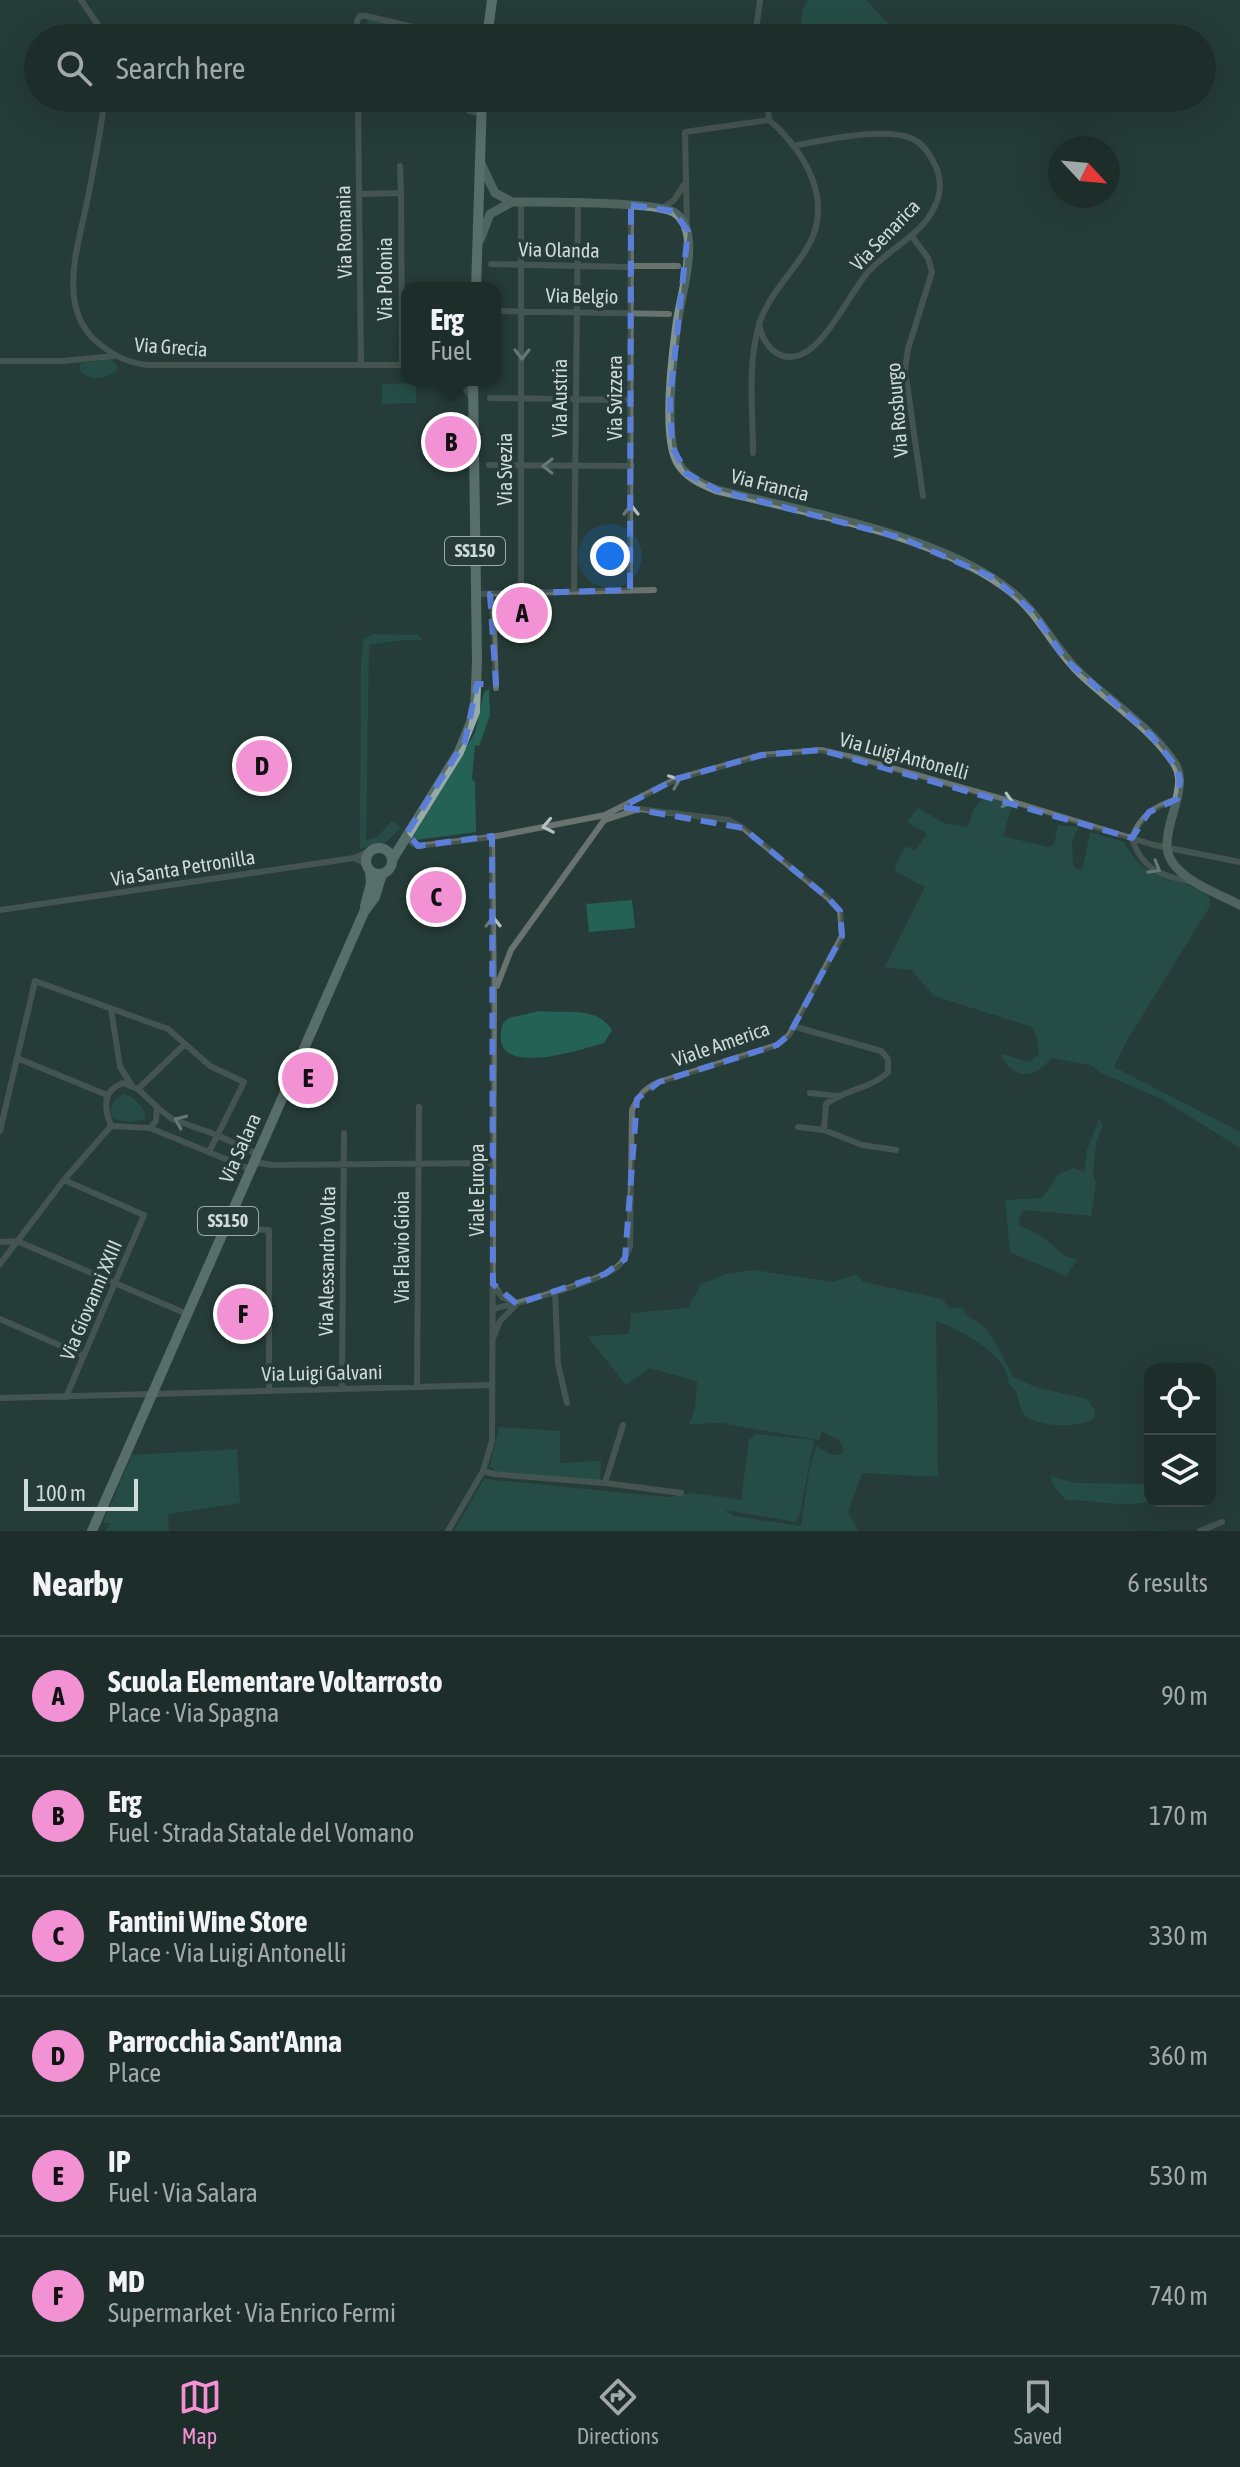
<!DOCTYPE html>
<html lang="en">
<head>
<meta charset="utf-8">
<style>
	:root { --surface:#1d2d2a; --page:#2a3936; --text:#f1f3f6; --muted:#a0a8a8; --line:#3b4947; --accent:#f391d5 }
	body { margin:0; font-family:"Asap Condensed",sans-serif; background:var(--page); color:var(--text) }
	.controls { position:absolute; right:24px; bottom:24px; display:grid; overflow:hidden; border-radius:16px; box-shadow:0 8px 32px #0002 }
	.controls button { width:72px; height:72px; display:grid; place-items:center; padding:0; border:0; border-bottom:2px solid var(--line); background:var(--surface); color:var(--text); font:40px sans-serif }
	.compass { position:absolute; left:1048px; top:136px; width:72px; height:72px; border-radius:50%; background:var(--surface); box-shadow:0 8px 32px #0002; rotate:116deg }
	.scale { position:absolute; left:24px; bottom:20px; width:114px; box-sizing:border-box; padding-left:8px; border:4px solid #cedbd8; border-top:0; font-size:22px; line-height:28px; white-space:nowrap; color:#cedbd8; -webkit-text-stroke:6px #273c38; paint-order:stroke }
	.you { position:absolute; left:610px; top:556px; width:28px; height:28px; margin:-20px; border:6px solid #fff; border-radius:50%; background:#1a73e8; box-shadow:0 0 0 12px #1a73e833 }
	.badge { display:grid; place-items:center; width:52px; height:52px; border-radius:50%; background:var(--accent); color:#111; font-size:26px; font-weight:700 }
	.pin { position:absolute; translate:-50% -50%; border:4px solid #fff; box-shadow:0 2px 8px #0006 }
	.popup { position:absolute; left:401px; top:282px; width:100px; height:104px; box-sizing:border-box; display:grid; place-content:center; border-radius:16px; background:var(--surface); filter:drop-shadow(0 2px 6px #0005); font-size:26px; white-space:nowrap; color:var(--muted) }
	.popup b { font-size:30px; color:var(--text) }
	.popup::after { content:''; position:absolute; left:50%; top:100%; margin-left:-16px; border:16px solid transparent; border-top-color:var(--surface) }
	.list { margin:0; padding:0; list-style:none }
	h2 { display:flex; justify-content:space-between; align-items:center; height:104px; margin:0; padding:0 32px; font-size:34px }
	h2 small { font-size:26px; font-weight:400; color:var(--muted) }
	.list li { display:grid; grid-template-columns:52px 1fr auto; gap:24px; align-items:center; box-sizing:border-box; height:120px; padding:0 32px; border-top:2px solid var(--line) }
	.list b { display:block; font-size:30px; white-space:nowrap }
	.list p { margin:0; font-size:26px; white-space:nowrap; color:var(--muted) }
	.list em { font-size:26px; font-style:normal; color:var(--muted) }
	.icon { flex:none; width:44px; height:44px; fill:none; stroke:currentColor; stroke-width:2; stroke-linecap:round; stroke-linejoin:round }
	.map { position:relative; flex:none; width:1240px; height:1531px; overflow:hidden }
	.search { position:absolute; background:var(--surface); box-shadow:0 8px 32px #0002; left:24px; right:24px; top:24px; height:88px; display:flex; align-items:center; gap:20px; box-sizing:border-box; padding:0 28px; border-radius:44px; color:var(--muted); font-size:30px }
	.sheet { height:824px; background:var(--surface) }
	nav { display:flex; justify-content:space-around; align-items:center; box-sizing:border-box; height:112px; border-top:2px solid var(--line); background:var(--surface); font-size:22px; color:var(--muted) }
	nav a { display:grid; justify-items:center; gap:4px }
	nav .on { color:var(--accent) }
	.map>svg:first-child { display:block }
	.green { fill:#246256 }
	.lines { fill:none; stroke-linecap:round; stroke-linejoin:round }
	.minor { stroke:#68726f; stroke-width:6 }
	.secondary { stroke:#82928e; stroke-width:9 }
	.primary { stroke:#96aba6; stroke-width:10 }
	.oneway { stroke:#b4c1be }
	.marked { fill:none; stroke:#5b7fd8; stroke-width:6; stroke-dasharray:16 10; stroke-linejoin:round }
	.labels { text-anchor:middle; stroke-width:7; stroke-linejoin:round; paint-order:stroke }
	.shield { fill:#273c38; stroke:#9caba8; stroke-width:2 }
	.shield-label { font-size:18px; font-weight:bold; fill:#cedbd8 }
	.street-label { font-size:20px; fill:#cedbd8; stroke:#273c38 }
</style>
</head>
<body>
<div class="map">
<svg width="1240" height="1531" viewBox="0 0 1240 1531">
	<rect width="100%" height="100%" fill="#273c38"/>
	<path class="green" d="M808,0H866L902,38H798L803,9Z
		M368,19L404,28L402,38H363Z
		M111,359L117,365L116,371C105,380 89,381 79,370L81,363Z
		M416,383V403L382,404V384Z
		M373,634L418,635L423,640H402L369,645L366,840L377,837L391,822L393,821L401,828L386,842L360,849L361,660L364,638Z
		M489,689L490,715L479,746L475,745L472,779L475,782L476,832L415,840L412,838L475,733L484,692Z
		M984,797L1012,805L1003,836L1048,847L1054,845L1058,825L1078,827L1072,842L1073,865L1078,870L1083,868L1090,832L1124,842C1151,891 1178,870 1210,898V906L1126,1042L1114,1067L1240,1132V1148L1162,1099L1099,1072L1091,1065L1052,1058C1047,1062 1041,1069 1035,1072C1021,1079 1005,1067 1001,1054L1030,1062L1039,1053L1037,1038L1032,1027L934,996L911,970L885,967L925,887L895,871L896,864L906,846L915,851L927,834L907,822L918,808L944,823L968,827L974,808Z
		M632,900L635,928L589,932L586,904Z
		M539,1011C565,1014 596,1005 612,1030L604,1043C578,1050 485,1082 503,1023L509,1018Z
		M124,1094C134,1096 145,1108 146,1119L131,1122L113,1119L110,1110L115,1100Z
		M1099,1119L1103,1125L1096,1143L1093,1174L1096,1183L1091,1216L1026,1210C1019,1213 1018,1219 1020,1226L1043,1237L1065,1256L1077,1260L1066,1276L1010,1252L1005,1200L1042,1198L1059,1174L1073,1168L1084,1172L1087,1150Z
		M754,1270L832,1282L857,1275L863,1282L942,1299L950,1308H963L965,1314L985,1328L996,1344L1013,1377L1035,1387L1087,1399L1095,1411V1418C1082,1428 1031,1429 1022,1411C1017,1400 1020,1393 1009,1384C1009,1355 960,1329 936,1321L938,1477L862,1473L848,1512L858,1531H454L484,1479L667,1497L692,1493L741,1500L749,1440L756,1434L814,1440L800,1513L795,1522L725,1510L733,1516L801,1526L809,1472L816,1446L832,1455H839L844,1451L839,1440L822,1431L819,1440L721,1423L689,1424L695,1409L697,1381L649,1368L626,1385L587,1336L629,1334L631,1313L688,1308L701,1284L727,1274Z
		M499,1427L560,1431V1463L601,1461L600,1480L495,1471L490,1466Z
		M237,1449L240,1503L168,1514L169,1531H106L110,1523H103L132,1455Z
		M1051,1476L1074,1483L1150,1484V1501C1121,1509 1095,1499 1066,1500L1052,1484Z"/>
	<g class="lines">
		<path class="minor" d="M81,0L100,28L102,38
			M357,38V21L360,16H366L418,28L422,31L424,38
			M755,38L760,0
			M105,98C100,133 94,168 87,202C78,247 56,308 98,343C114,356 128,363 148,365H407
			M358,98L361,365
			M468,98L469,111L482,114
			M400,166L401,193
			M360,194L401,193L402,365
			M663,208L674,200L684,185
			M687,228L685,132L769,120
			M911,235L928,258L932,272L908,349L905,370L923,496
			M491,264L627,267
			M631,266H678
			M495,311L669,314
			M759,323C762,343 777,363 800,355C827,345 850,292 869,271C889,249 921,235 934,208C942,193 942,176 933,161C928,152 923,144 913,139C887,126 823,140 793,146
			M0,361H63L114,356
			M460,380L471,397
			M490,398L631,400
			M753,453C753,411 747,366 759,325C767,296 792,274 807,248C835,202 805,151 769,120L767,98
			M489,465L631,466
			M630,590L631,205
			M574,592L578,204
			M521,593V202
			M476,594L654,590
			M490,594L494,627L496,688
			M1177,799C1155,806 1140,816 1132,838C1141,868 1160,876 1189,881
			M408,835L412,843L418,846L492,837L605,815L676,779L762,755L821,750L856,758L1017,803L1154,845L1240,862
			M354,858L365,863
			M0,910L354,858L370,851
			M497,986L511,950L605,819
			M111,1009L120,1067L131,1084
			M796,1027L881,1051L888,1059V1072C871,1089 845,1089 826,1104L824,1130L862,1145L896,1150
			M17,1058L107,1095
			M123,1083L138,1089L157,1107L156,1121L150,1128L111,1126C104,1108 102,1091 123,1083Z
			M138,1089L185,1044
			M810,1093L837,1096
			M157,1107L172,1119L217,1135L257,1154
			M798,1127L824,1130
			M150,1128L250,1169
			M0,1131L35,981L168,1029L210,1066L244,1082L210,1150
			M253,1162L272,1165L493,1163
			M64,1180L144,1215L66,1397
			M225,1228L269,1230V1389
			M0,1242L17,1241L187,1314
			M0,1264L64,1180L111,1126
			M493,1284L502,1297L517,1304
			M555,1291L558,1364L567,1403
			M493,1309C520,1302 597,1283 617,1267C624,1261 627,1255 630,1247L632,1110C638,1096 645,1088 659,1082L777,1045L789,1035L842,936L840,911L828,898L743,828L729,820L639,809L605,820
			M0,1319L84,1356
			M494,1336L500,1321L515,1306
			M417,1387L419,1107
			M342,1389L344,1133
			M0,1398L492,1385
			M483,1471L494,1474L605,1483L623,1425
			M605,1483L681,1493
			M448,1531L483,1471L492,1441L494,1000L492,837
			M1200,1531L1222,1522"/>
		<path class="secondary" d="M481,164L495,193L512,202C540,202 657,201 675,213C703,231 680,297 677,324C673,354 663,438 678,463C686,477 702,484 717,490C806,512 942,535 1013,593C1040,615 1054,648 1079,672C1110,702 1152,728 1175,764C1181,774 1180,783 1178,794C1175,811 1166,829 1167,847C1169,877 1217,893 1240,905
			M480,240L490,214L512,202"/>
		<path class="primary" d="M487,38L492,0
			M476,288L482,98
			M366 861a13 13 0 1 1 26 0a13 13 0 1 1-26 0Z
			M392,860L459,752L475,712L477,661L473,380
			M365,906L371,883L370,871
			M92,1531L364,912L375,897L382,874"/>
	</g>
	<defs><path id="oneway-chevron" d="M-2-3.5L2.5 0L-2 3.5" fill="none" stroke-width="1.6" stroke-linecap="round" stroke-linejoin="round" transform="scale(2)"/></defs>
	<g class="oneway">
		<use href="#oneway-chevron" transform="translate(522 354) rotate(90)"/>
		<use href="#oneway-chevron" transform="translate(548 466) rotate(-179)"/>
		<use href="#oneway-chevron" transform="translate(631 510) rotate(-90)"/>
		<use href="#oneway-chevron" transform="translate(675 781) rotate(-22)"/>
		<use href="#oneway-chevron" transform="translate(1008 801) rotate(16)"/>
		<use href="#oneway-chevron" transform="translate(548 826) rotate(169)"/>
		<use href="#oneway-chevron" transform="translate(1155 868) rotate(30)"/>
		<use href="#oneway-chevron" transform="translate(493 922) rotate(-91)"/>
		<use href="#oneway-chevron" transform="translate(180 1121) rotate(-156)"/>
	</g>
	<path d="M0 0H1240V1531H0ZM631,205L673,211L688,231L670,399L672,446L686,473L717,490L902,538L994,578L1033,612L1065,659L1152,736L1177,768L1180,781L1177,799L1149,812L1132,838L821,750L762,755L676,779L622,807L743,828L828,898L840,911L842,936L789,1035L777,1045L659,1082L637,1099L625,1259L605,1274L517,1304L493,1284L492,836L418,846L407,833L465,741L477,684H496L490,594L630,590Z" fill="#273c38" fill-opacity=".55" fill-rule="evenodd"/>
	<path class="marked" d="M631,205L673,211L688,231L670,399L672,446L686,473L717,490L902,538L994,578L1033,612L1065,659L1152,736L1177,768L1180,781L1177,799L1149,812L1132,838L821,750L762,755L676,779L622,807L743,828L828,898L840,911L842,936L789,1035L777,1045L659,1082L637,1099L625,1259L605,1274L517,1304L493,1284L492,836L418,846L407,833L465,741L477,684H496L490,594L630,590Z"/>
	<g class="labels">
		<g class="shield">
			<rect x="445" y="537" width="60" height="28" rx="6"/>
			<rect x="198" y="1207" width="60" height="28" rx="6"/>
		</g>
		<g class="shield-label">
			<text x="475" y="557">SS150</text>
			<text x="228" y="1227">SS150</text>
		</g>
		<g class="street-label">
			<text transform="translate(344 232) rotate(-91)" y="7">Via Romania</text>
			<text transform="translate(885 235) rotate(-46)" y="7">Via Senarica</text>
			<text transform="translate(559 250) rotate(1)" y="7">Via Olanda</text>
			<text transform="translate(385 279) rotate(-90)" y="7">Via Polonia</text>
			<text transform="translate(582 296) rotate(1)" y="7">Via Belgio</text>
			<text transform="translate(171 347) rotate(4)" y="7">Via Grecia</text>
			<text transform="translate(560 398) rotate(-90)" y="7">Via Austria</text>
			<text transform="translate(615 398) rotate(-90)" y="7">Via Svizzera</text>
			<text transform="translate(897 410) rotate(-95)" y="7">Via Rosburgo</text>
			<text transform="translate(505 469) rotate(-90)" y="7">Via Svezia</text>
			<text transform="translate(770 485) rotate(14)" y="7">Via Francia</text>
			<text transform="translate(904 756) rotate(15)" y="7">Via Luigi Antonelli</text>
			<text transform="translate(183 868) rotate(-9)" y="7">Via Santa Petronilla</text>
			<text transform="translate(721 1044) rotate(-19)" y="7">Viale America</text>
			<text transform="translate(240 1148) rotate(-66)" y="7">Via Salara</text>
			<text transform="translate(477 1190) rotate(-90)" y="7">Viale Europa</text>
			<text transform="translate(402 1247) rotate(-90)" y="7">Via Flavio Gioia</text>
			<text transform="translate(327 1261) rotate(-89)" y="7">Via Alessandro Volta</text>
			<text transform="translate(91 1300) rotate(-67)" y="7">Via Giovanni XXIII</text>
			<text transform="translate(322 1373) rotate(-1)" y="7">Via Luigi Galvani</text>
		</g>
	</g>
</svg>
<div class="controls">
<button><svg class="icon" aria-label="locate" viewBox="0 0 24 24"><circle cx="12" cy="12" r="6"/><path d="M12 2v4M12 18v4M2 12h4M18 12h4"/></svg></button>
<button><svg class="icon" aria-label="layers" viewBox="0 0 24 24"><path d="M12 4l9 5-9 5-9-5zM3 14l9 5 9-5"/></svg></button>
</div>
<svg class="compass" viewBox="-18 -18 36 36"><path d="M0-13l5 13h-10z" fill="#e53935"/><path d="M0 13l5-13h-10z" fill="#a0a8a8"/></svg>
<div class="scale">100 m</div>
<div class="you"></div>
<div class="pin badge" style="left:522px;top:613px">A</div>
<div class="pin badge" style="left:451px;top:442px">B</div>
<div class="popup"><b>Erg</b>Fuel</div>
<div class="pin badge" style="left:436px;top:897px">C</div>
<div class="pin badge" style="left:262px;top:766px">D</div>
<div class="pin badge" style="left:308px;top:1078px">E</div>
<div class="pin badge" style="left:243px;top:1314px">F</div>
<div class="search"><svg class="icon" aria-label="search" viewBox="0 0 24 24"><circle cx="10" cy="10" r="6"/><path d="M15 15l6 6"/></svg>Search here</div>
</div>
<section class="sheet">
<h2>Nearby<small>6 results</small></h2>
<ul class="list">
<li><span class="badge">A</span><div><b>Scuola Elementare Voltarrosto</b><p>Place · Via Spagna</p></div><em>90 m</em></li>
<li><span class="badge">B</span><div><b>Erg</b><p>Fuel · Strada Statale del Vomano</p></div><em>170 m</em></li>
<li><span class="badge">C</span><div><b>Fantini Wine Store</b><p>Place · Via Luigi Antonelli</p></div><em>330 m</em></li>
<li><span class="badge">D</span><div><b>Parrocchia Sant'Anna</b><p>Place</p></div><em>360 m</em></li>
<li><span class="badge">E</span><div><b>IP</b><p>Fuel · Via Salara</p></div><em>530 m</em></li>
<li><span class="badge">F</span><div><b>MD</b><p>Supermarket · Via Enrico Fermi</p></div><em>740 m</em></li>
</ul>
</section>
<nav>
<a class="on"><svg class="icon" aria-label="map" viewBox="0 0 24 24"><path d="M3 6l6-2 6 2 6-2v14l-6 2-6-2-6 2zM9 4v14M15 6v14"/></svg>Map</a>
<a><svg class="icon" aria-label="directions" viewBox="0 0 24 24"><path d="M12 3l9 9-9 9-9-9zM9 14v-3h6M13 9l2 2-2 2"/></svg>Directions</a>
<a><svg class="icon" aria-label="saved" viewBox="0 0 24 24"><path d="M7 4h10v16l-5-4-5 4z"/></svg>Saved</a>
</nav>
</body>
</html>
